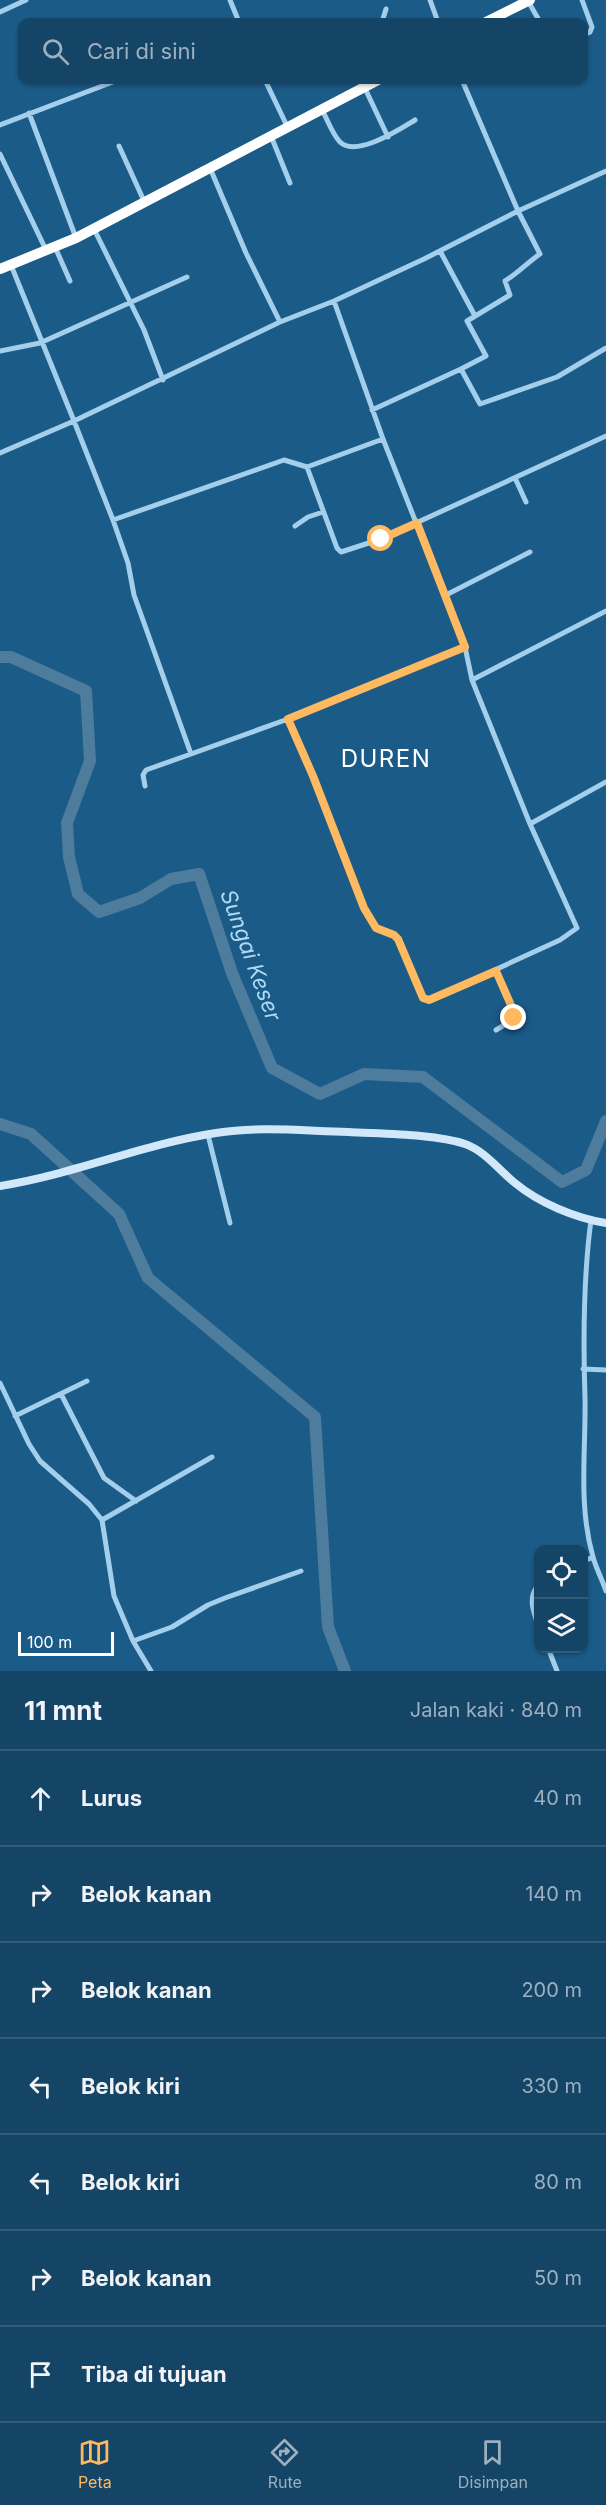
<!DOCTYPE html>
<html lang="id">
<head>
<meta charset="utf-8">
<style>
	:root { --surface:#144466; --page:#214e6f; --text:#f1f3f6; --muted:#9db0bf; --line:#335c7a; --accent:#feb961 }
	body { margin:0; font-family:Inter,sans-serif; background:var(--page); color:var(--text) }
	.controls { position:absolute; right:18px; bottom:18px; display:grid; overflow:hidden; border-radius:12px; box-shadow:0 2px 4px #0004 }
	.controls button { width:54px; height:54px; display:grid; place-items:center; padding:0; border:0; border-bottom:2px solid var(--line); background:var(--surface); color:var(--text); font:30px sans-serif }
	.scale { position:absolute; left:18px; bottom:15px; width:96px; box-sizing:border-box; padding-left:6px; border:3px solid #fff; border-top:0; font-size:16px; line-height:21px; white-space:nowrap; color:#fff; -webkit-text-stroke:4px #1b5b88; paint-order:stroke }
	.stop { position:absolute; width:18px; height:18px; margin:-14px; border:4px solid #feb961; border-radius:50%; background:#fff }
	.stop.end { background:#feb961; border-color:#fff; box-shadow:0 2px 6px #0008 }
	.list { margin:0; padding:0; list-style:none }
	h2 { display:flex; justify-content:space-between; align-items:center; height:78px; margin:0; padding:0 24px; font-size:26px }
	h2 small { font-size:20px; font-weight:400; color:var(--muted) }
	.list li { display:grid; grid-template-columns:39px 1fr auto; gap:18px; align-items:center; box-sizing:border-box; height:96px; padding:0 24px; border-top:2px solid var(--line) }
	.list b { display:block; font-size:22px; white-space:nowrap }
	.list em { font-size:20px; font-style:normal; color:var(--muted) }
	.icon { flex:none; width:33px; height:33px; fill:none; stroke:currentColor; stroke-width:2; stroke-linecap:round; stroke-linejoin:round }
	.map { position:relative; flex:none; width:606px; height:1671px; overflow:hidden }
	.search { position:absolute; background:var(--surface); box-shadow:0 2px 4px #0004; left:18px; right:18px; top:18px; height:66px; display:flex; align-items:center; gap:15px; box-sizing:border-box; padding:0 21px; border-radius:12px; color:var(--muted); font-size:22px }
	.sheet { height:750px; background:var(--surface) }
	nav { display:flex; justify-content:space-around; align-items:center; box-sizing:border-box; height:84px; border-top:2px solid var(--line); background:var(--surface); font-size:16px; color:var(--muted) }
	nav a { display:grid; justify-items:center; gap:3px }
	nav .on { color:var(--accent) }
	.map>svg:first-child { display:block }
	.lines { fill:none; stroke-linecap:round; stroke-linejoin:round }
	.river { stroke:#4e7c9c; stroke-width:12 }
	.street { stroke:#a4cfec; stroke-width:5 }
	.secondary { stroke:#d0e8f9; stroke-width:8 }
	.highway { stroke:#fff; stroke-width:10 }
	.route { stroke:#feb961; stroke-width:8 }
	.labels { text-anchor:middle; stroke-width:6; stroke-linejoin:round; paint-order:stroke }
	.water-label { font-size:22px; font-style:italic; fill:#b0d9f4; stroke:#1b5b88 }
	.quarter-label { font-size:24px; letter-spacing:1.5px; fill:#fff; stroke:#1b5b88 }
</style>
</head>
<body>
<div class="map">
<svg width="606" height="1671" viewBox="0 0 606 1671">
	<rect width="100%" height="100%" fill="#1b5b88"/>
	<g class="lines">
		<path class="river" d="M0,657H11L86,691L90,761L67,823L69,857L78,894L99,912L140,898L171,879L199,874L232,973L272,1068L320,1094L364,1074L423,1077L562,1182L586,1170L606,1121
			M0,1124L31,1134L119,1214L148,1278L315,1417L328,1627L345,1671"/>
		<path class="street" d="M230,0L239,22
			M430,0L438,22
			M582,0L592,27L590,32L584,35
			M528,1L540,22
			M0,12L26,0
			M382,22L386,9
			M265,80L287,126
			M361,80L388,137
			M321,108C327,118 332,134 340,142C356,158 400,129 415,120
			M29,113L76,238
			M0,125L118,80
			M271,136L290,183
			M119,146L144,201
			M0,154L46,250
			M210,168L246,253L280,322
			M94,229L144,330L163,380
			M55,247L70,281
			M440,251L475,316
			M11,265L74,421L280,322L334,301L424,259L518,211L606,171
			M0,351L40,343L187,277
			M461,369L486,356L467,321L510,295L505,281C518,273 527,263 540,254L518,211L462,80
			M372,410L461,369L480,404L557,377L606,348
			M0,453L74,421L113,520L128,563L134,595L191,754L288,719L465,647L383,439L334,301
			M307,467L337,548L341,552L381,539L606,436
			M515,478L526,502
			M113,520L284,460L307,467L383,439
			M295,526L308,517L323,512
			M446,595L530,552
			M472,680L606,611
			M288,719L313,776L364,908L376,928L394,935L397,939L423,998L426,1000L438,996L560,940L577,928L530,824L472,680L465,647
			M145,786L143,775L146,770L191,754
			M530,824L606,782
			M496,971L515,1014L511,1021L496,1030
			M208,1135L230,1223
			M591,1220C583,1280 583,1338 585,1398C586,1451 578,1505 593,1557C596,1568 602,1579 606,1591
			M583,1369L606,1370
			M0,1383L29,1444L40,1461L89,1504L102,1520L114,1596L133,1641L151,1671
			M61,1394L104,1478L136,1501
			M15,1416L87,1381
			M102,1520L212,1457
			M584,1561L593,1557
			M538,1585C528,1597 533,1611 538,1625
			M133,1641L172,1627L208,1605L225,1598L301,1571
			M548,1648L557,1671"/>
		<path class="secondary" d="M0,1186C75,1174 143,1144 216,1133C260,1126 304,1131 348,1132C381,1134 435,1134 465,1144C485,1151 499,1170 515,1183C539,1203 575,1218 606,1223"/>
		<path class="highway" d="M486,22L530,0
			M0,269L76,238L378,80"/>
	</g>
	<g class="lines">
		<path class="route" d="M381,539L417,523L465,647L288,719L313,776L364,908L376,928L394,935L398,939L423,998L429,1000L496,971L514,1012V1018"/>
	</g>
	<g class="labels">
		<g class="water-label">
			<text transform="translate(251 955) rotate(70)" y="8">Sungai Keser</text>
		</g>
		<g class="quarter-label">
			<text x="386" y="767">DUREN</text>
		</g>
	</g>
</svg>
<div class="controls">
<button><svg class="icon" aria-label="locate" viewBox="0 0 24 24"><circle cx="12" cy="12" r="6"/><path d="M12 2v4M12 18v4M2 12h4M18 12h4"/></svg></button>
<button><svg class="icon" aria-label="layers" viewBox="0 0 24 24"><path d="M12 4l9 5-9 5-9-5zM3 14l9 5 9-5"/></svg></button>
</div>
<div class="scale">100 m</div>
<div class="stop" style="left:381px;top:539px"></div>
<div class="stop end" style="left:514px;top:1018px"></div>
<div class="search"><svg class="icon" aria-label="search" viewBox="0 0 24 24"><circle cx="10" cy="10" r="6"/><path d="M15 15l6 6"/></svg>Cari di sini</div>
</div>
<section class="sheet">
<h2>11 mnt<small>Jalan kaki · 840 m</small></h2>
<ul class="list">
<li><svg class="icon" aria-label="ahead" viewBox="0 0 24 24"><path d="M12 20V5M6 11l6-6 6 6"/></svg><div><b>Lurus</b></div><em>40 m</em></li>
<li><svg class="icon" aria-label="right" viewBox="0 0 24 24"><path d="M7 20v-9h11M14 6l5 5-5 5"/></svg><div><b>Belok kanan</b></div><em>140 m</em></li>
<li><svg class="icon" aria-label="right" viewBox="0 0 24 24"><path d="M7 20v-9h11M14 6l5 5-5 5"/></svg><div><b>Belok kanan</b></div><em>200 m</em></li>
<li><svg class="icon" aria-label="left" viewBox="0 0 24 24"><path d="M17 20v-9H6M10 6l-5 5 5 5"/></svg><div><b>Belok kiri</b></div><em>330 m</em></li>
<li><svg class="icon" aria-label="left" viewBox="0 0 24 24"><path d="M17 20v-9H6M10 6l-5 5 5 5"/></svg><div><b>Belok kiri</b></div><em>80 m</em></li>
<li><svg class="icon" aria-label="right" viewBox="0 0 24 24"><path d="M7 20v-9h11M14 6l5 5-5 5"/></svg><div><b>Belok kanan</b></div><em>50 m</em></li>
<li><svg class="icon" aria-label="arrive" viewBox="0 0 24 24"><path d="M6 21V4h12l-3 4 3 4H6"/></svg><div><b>Tiba di tujuan</b></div></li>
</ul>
</section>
<nav>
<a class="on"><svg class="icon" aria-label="map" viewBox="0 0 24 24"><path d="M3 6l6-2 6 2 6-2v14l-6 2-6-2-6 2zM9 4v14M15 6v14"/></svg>Peta</a>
<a><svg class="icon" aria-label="directions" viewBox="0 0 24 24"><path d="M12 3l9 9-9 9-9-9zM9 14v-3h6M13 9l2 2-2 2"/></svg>Rute</a>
<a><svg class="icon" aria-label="saved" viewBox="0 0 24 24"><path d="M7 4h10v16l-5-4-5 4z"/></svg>Disimpan</a>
</nav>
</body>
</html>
